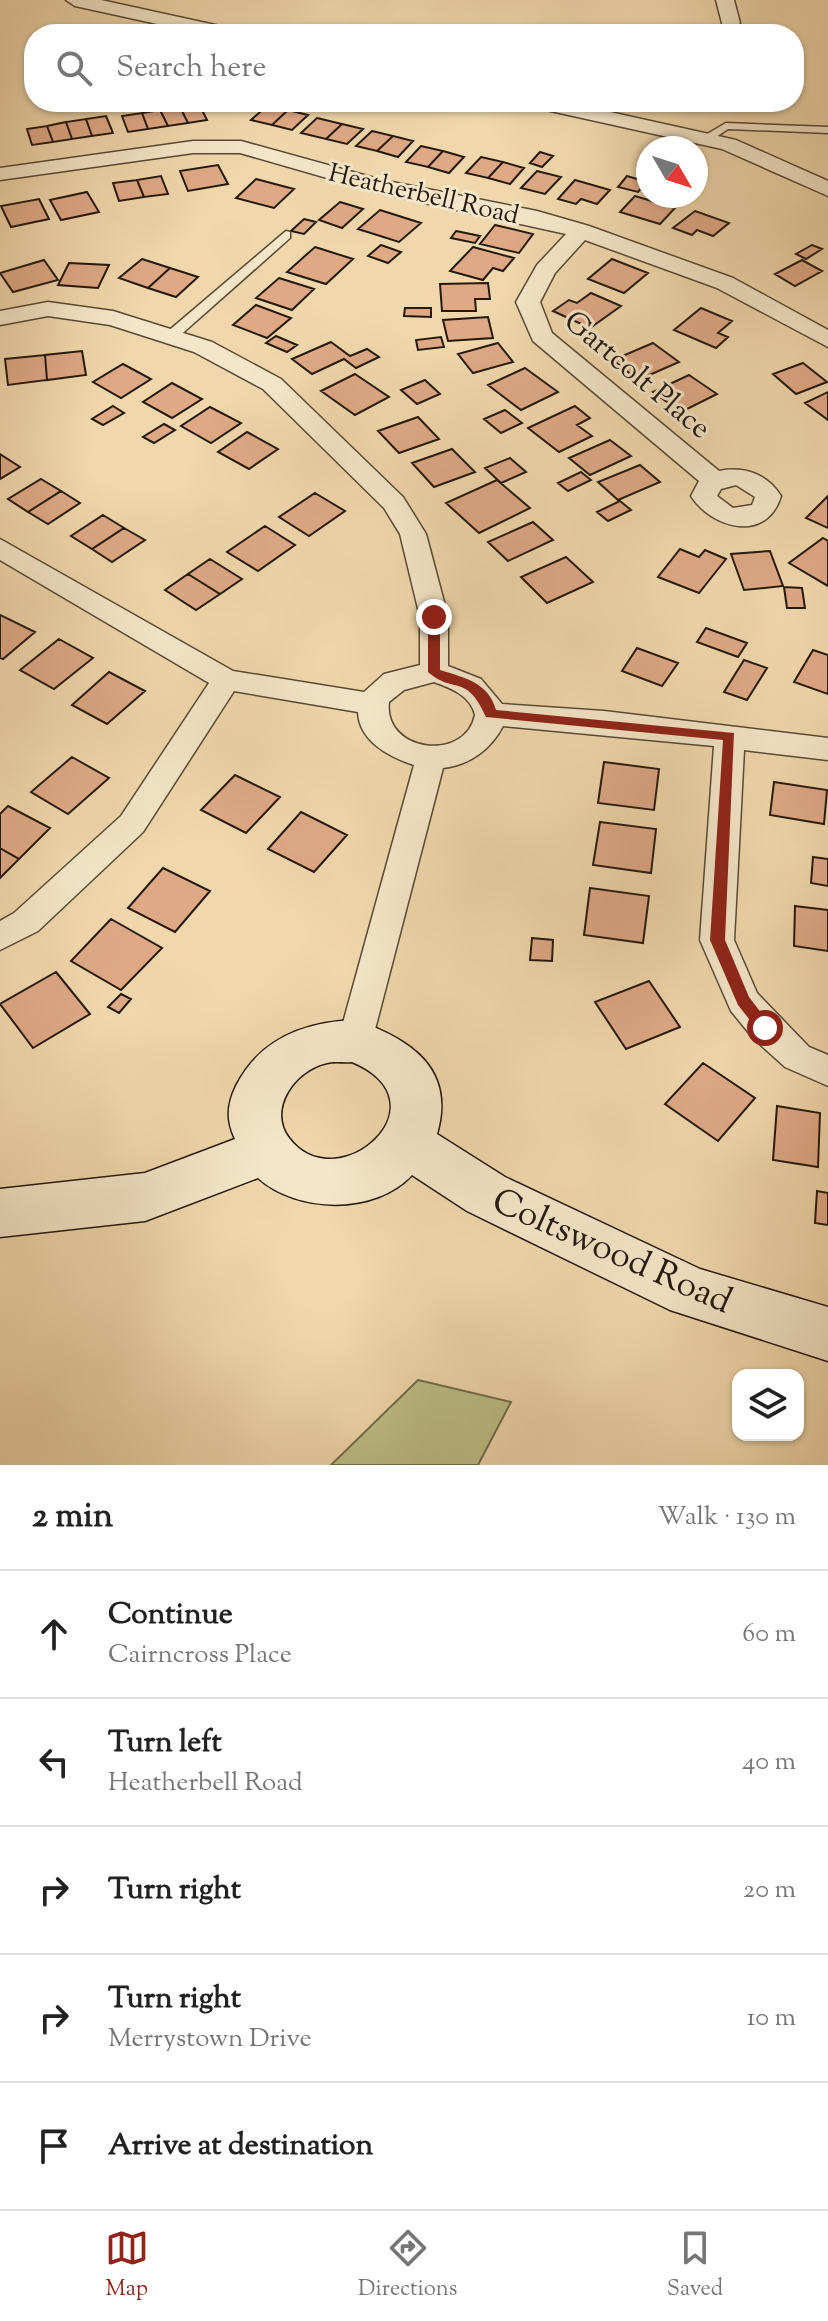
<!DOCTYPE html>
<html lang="en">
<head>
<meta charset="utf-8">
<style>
	:root { --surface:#fff; --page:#f2f2f2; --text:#222; --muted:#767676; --line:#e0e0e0; --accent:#8f2418 }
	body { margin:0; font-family:"Sorts Mill Goudy",serif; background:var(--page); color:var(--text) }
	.controls { position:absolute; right:24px; bottom:24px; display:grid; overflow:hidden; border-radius:16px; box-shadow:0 2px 6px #0004 }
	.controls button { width:72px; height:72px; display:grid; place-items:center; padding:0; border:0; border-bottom:2px solid var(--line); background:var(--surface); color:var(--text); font:40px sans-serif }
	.compass { position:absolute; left:636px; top:136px; width:72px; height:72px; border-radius:50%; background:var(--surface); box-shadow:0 2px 6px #0004; rotate:129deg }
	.stop { position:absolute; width:24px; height:24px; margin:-18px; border:6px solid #8f2418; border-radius:50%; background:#fff }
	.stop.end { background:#8f2418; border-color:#fff; box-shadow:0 2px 8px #0008 }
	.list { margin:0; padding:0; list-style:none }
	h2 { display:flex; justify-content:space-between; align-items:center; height:104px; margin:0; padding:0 32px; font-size:34px }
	h2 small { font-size:26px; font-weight:400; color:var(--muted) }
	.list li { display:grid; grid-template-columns:52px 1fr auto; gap:24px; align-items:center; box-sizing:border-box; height:128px; padding:0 32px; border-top:2px solid var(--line) }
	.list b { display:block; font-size:30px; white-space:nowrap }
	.list p { margin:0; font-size:26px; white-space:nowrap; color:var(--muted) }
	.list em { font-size:26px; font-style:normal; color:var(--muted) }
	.icon { flex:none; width:44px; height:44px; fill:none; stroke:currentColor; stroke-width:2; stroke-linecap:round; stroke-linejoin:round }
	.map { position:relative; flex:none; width:828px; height:1465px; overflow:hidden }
	.search { position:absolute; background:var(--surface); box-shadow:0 2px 6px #0004; left:24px; right:24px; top:24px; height:88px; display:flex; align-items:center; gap:20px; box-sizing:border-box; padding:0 28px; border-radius:32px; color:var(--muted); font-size:30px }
	.sheet { height:744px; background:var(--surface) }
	nav { display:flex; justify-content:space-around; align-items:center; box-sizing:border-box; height:112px; border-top:2px solid var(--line); background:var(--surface); font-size:22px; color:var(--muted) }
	nav a { display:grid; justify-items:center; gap:4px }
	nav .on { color:var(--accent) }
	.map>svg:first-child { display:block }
	.green { fill:#bdbe87; stroke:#716c4b; stroke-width:2 }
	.building { fill:#dfa986; stroke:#25190f; stroke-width:2 }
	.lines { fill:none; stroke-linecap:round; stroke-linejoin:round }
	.lane-casing { stroke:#584936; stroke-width:3 }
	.street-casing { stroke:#584936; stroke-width:3 }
	.secondary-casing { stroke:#25190f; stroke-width:3 }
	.lane { fill:#f5e6c9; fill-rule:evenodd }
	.street { fill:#f5e6c9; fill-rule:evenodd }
	.secondary { fill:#f5e6c9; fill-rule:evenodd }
	.route { fill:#8f2418 }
	.labels { text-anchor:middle; stroke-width:6; stroke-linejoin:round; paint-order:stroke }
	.far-street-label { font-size:26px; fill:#25190f; stroke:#f5e6c9 }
	.street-label { font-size:30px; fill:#25190f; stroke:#f5e6c9 }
	.near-street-label { font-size:36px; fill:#25190f; stroke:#f5e6c9 }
</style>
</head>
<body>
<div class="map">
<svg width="828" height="1465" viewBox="0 0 828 1465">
	<rect width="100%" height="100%" fill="#f0d8ac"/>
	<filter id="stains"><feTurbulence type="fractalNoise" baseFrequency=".0025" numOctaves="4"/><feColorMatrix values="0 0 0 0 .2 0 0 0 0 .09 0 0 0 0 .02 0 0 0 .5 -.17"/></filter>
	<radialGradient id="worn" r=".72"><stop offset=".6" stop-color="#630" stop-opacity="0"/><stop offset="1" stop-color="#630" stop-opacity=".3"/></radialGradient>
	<path class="green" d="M418,1380L511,1402L478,1465H331Z"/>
	<path class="building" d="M199,104L207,120L188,123L180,107Z
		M268,105L288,110L272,125L251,120Z
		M180,107L188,123L168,126L160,110Z
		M160,110L168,126L148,129L142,113Z
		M288,110L308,115L292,130L272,125Z
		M142,113L148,129L128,132L122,116Z
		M106,116L113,133L92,136L86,119Z
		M317,118L342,124L326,139L301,133Z
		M86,119L92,136L72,139L66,122Z
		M66,122L72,139L53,142L47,126Z
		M342,124L363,129L347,144L326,139Z
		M47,126L53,142L32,145L27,129Z
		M372,131L393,136L377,151L356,146Z
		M393,136L413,141L398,157L377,151Z
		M421,146L443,151L428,167L406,162Z
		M443,151L464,157L449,173L428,167Z
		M540,152L553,156L542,167L530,163Z
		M481,157L503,162L488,178L466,173Z
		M503,162L524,168L510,184L488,178Z
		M218,165L228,184L188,191L180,171Z
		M537,171L561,177L545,194L521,188Z
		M161,176L168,194L144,197L137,180Z
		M627,176L647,182L638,192L618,187Z
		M256,179L294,189L274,208L236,198Z
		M137,180L144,197L119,201L113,183Z
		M575,180L610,190L597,204L581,199L576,204L558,199Z
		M87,192L99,212L61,220L50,200Z
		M635,196L675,208L660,224L620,212Z
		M39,199L49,219L11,227L1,206Z
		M340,202L363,209L342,228L319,220Z
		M380,210L421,223L399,242L358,229Z
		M695,211L729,223L713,236L697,230L692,235L673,228Z
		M304,219L316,222L304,234L291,231Z
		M495,225L533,234L519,253L480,244Z
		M456,231L480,236L475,243L451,238Z
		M381,245L401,252L388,263L368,256Z
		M812,245L822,249L806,259L796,254Z
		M315,247L353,259L326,284L287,272Z
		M473,247L514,258L503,271L493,268L483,280L450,271Z
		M142,259L170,268L148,288L119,278Z
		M612,259L648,273L624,293L588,279Z
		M44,260L58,280L13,292L0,273Z
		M802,260L822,271L795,286L775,274Z
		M69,263L109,265L98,288L58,285Z
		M170,268L198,277L176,297L148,288Z
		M279,278L314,289L292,310L256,298Z
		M488,283L490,299H475L476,311H442L440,284Z
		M591,293L621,306L590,328L553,311L569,300L577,303Z
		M256,305L291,318L267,338L233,325Z
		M405,308H431V317L404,316Z
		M701,308L732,321L718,333L728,337L716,348L674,330Z
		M488,317L493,338L448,341L443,320Z
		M276,336L297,345L287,352L266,343Z
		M441,337L444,347L418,350L416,340Z
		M331,342L350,356L367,349L379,357L356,368L344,359L312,374L292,359Z
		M498,343L513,362L473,373L458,354Z
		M653,343L679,362L638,380L613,360Z
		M82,351L86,375L47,380L45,355Z
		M45,355L47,380L8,385L5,359Z
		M803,363L827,382L796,394L773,374Z
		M123,364L151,379L121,398L93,382Z
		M525,368L558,392L521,410L488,385Z
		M355,374L389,397L355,415L321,391Z
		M689,375L717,394L681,412L653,392Z
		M425,380L440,394L417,404L401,390Z
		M172,383L202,399L172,418L143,402Z
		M828,392V420L805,403Z
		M113,406L124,413L103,425L92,419Z
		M575,406L590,418L577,425L592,436L559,452L528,428Z
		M210,407L241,423L211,443L181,426Z
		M505,410L522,423L501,433L484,419Z
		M418,417L439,439L399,453L378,431Z
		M164,424L175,430L154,443L143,437Z
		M247,432L278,449L249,469L218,452Z
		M610,440L631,456L590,475L569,458Z
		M452,449L475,472L434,487L412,463Z
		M0,454L20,467L0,479Z
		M510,458L526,472L501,483L485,468Z
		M640,465L660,482L618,500L598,482Z
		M581,472L591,480L568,491L558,483Z
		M41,479L61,491L28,512L8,499Z
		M497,480L530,508L479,533L446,503Z
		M61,491L80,503L48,524L28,512Z
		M315,493L345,511L309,536L279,517Z
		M828,496V528L806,518Z
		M620,501L631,510L608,521L597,512Z
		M103,515L124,528L92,549L71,536Z
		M533,522L553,540L508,561L488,542Z
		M265,526L295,545L258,571L227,552Z
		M124,528L145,540L112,562L92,549Z
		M823,538L828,541V586L789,563Z
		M680,549L699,557L705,550L726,559L699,593L658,577Z
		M770,551L783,586L744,590L731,554Z
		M566,557L593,582L547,603L521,577Z
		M210,559L242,579L220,594L188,574Z
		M188,574L220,594L196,610L165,590Z
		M784,587L802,588L805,608H787Z
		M0,615L35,632L3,659L0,658Z
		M706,628L747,643L738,657L697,642Z
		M59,639L93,658L54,689L20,670Z
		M637,648L678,663L662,686L622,671Z
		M813,650L828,655V694L794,682Z
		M744,660L767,668L747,700L724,692Z
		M109,672L145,691L107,724L72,705Z
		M72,757L109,778L68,814L31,792Z
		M604,762L659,769L654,810L598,803Z
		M235,775L280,797L246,833L201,810Z
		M774,782L827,790L824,824L770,815Z
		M8,806L50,828L19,859L0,848V814Z
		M301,812L347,835L314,872L268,849Z
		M600,822L656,829L651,873L593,865Z
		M0,848L19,859L0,878Z
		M813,857L828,859V886L811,883Z
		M163,868L210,891L175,932L128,908Z
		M590,888L649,896L643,943L584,935Z
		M795,906L828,910V951L794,946Z
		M111,919L162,948L121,990L71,961Z
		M532,938L553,940L552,961L530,960Z
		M56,972L90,1014L33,1048L0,1004Z
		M649,981L680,1027L626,1049L595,1002Z
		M121,994L131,999L119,1013L108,1007Z
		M703,1063L755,1098L718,1141L665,1104Z
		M777,1106L820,1113L818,1167L773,1160Z
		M817,1191L828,1193V1225L815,1223Z"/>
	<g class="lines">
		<g class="lane-casing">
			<path id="lane" d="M726,123L828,127V133L728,129L710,141H702V137Z
				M286,231L290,232V238L176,339H166V333Z"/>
		</g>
		<g class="street-casing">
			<path id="street" d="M66,0H101L229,28L239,34H203L75,6Z
				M716,0H734L740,23L737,27H723Z
				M527,102H565L736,140L828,181V196L722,149L537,108Z
				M193,141H241L382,180L537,211L589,226L733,278L828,330V347L717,288L585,240L555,273L540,302L552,333L719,471C745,466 767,474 781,496C767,543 712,529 691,496L699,481L533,341L516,302L537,265L566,234L379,193L240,153H193L0,180V168ZM736,485L755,497L752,505L733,508L717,496L721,489Z
				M48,302L113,311L212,342L281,379L403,497L426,534L448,617V666L481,679L502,704L604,711L828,738V760L744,750L734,940L757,993L809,1047L828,1055V1086L785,1067L753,1038L731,1011L700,940L714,746L503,726C491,749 470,765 443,768L372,1041L367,1051L355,1055L343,1051L338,1041L414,765C389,757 359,741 358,712L234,691L143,832L38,931L0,950V921L14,913L121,816L209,683L0,560V539L233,671L364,692L384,674L420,665V617L400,534L384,508L263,389L194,352L110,325L48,316L0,325V311ZM434,682C451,688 471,696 475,715C465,763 383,752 389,702L404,690Z"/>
		</g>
		<g class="secondary-casing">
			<path id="secondary" d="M355,1020C410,1039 456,1068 437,1134L505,1177L700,1269L828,1307V1361L670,1310L467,1211L412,1175C375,1215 297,1213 258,1178L145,1221L0,1237V1189L145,1173L235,1139C226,1120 227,1105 236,1086C260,1038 305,1022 355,1020ZM352,1062C450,1103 337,1202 289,1138C267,1109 295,1070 327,1063C335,1061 344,1063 352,1062Z"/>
		</g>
		<use href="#lane" class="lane"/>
		<use href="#street" class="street"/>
		<use href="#secondary" class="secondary"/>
	</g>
	<path class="route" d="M434,613L440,617V670C465,678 488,682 496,710L734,733L725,940L749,997L773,1028L770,1033H760L738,1005L710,940L723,740L486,717C466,672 454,695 428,672V617Z"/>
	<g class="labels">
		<g class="far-street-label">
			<text transform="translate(424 193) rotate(13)" y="9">Heatherbell Road</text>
		</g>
		<g class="street-label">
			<text transform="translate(638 374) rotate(40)" y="10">Gartcolt Place</text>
		</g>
		<g class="near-street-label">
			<text transform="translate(613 1249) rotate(24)" y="13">Coltswood Road</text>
		</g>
	</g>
	<rect width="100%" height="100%" filter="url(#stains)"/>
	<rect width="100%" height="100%" fill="url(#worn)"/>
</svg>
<div class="controls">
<button><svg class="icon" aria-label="layers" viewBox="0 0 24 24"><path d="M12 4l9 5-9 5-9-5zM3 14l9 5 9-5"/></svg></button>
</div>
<svg class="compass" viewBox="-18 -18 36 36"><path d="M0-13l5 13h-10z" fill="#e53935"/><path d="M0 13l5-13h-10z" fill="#767676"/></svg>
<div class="stop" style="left:765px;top:1028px"></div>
<div class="stop end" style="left:434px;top:617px"></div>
<div class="search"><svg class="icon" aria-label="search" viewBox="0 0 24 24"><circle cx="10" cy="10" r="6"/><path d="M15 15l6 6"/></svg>Search here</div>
</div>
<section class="sheet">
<h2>2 min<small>Walk · 130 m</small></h2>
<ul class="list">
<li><svg class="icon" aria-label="ahead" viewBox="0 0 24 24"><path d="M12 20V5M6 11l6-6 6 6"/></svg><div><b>Continue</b><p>Cairncross Place</p></div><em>60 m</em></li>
<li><svg class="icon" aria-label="left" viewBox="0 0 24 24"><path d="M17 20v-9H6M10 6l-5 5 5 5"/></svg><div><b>Turn left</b><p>Heatherbell Road</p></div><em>40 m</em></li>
<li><svg class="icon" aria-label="right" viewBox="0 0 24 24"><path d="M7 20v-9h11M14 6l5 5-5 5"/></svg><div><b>Turn right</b></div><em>20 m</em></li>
<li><svg class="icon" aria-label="right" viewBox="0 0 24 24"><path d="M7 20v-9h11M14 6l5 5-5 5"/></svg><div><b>Turn right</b><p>Merrystown Drive</p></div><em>10 m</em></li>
<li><svg class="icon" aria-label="arrive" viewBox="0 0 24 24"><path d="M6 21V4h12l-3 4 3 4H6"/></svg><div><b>Arrive at destination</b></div></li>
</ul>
</section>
<nav>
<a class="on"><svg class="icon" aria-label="map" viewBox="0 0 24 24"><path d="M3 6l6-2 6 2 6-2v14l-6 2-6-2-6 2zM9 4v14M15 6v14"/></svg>Map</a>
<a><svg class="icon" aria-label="directions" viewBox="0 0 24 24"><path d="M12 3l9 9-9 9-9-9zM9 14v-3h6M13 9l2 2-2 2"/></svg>Directions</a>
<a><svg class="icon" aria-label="saved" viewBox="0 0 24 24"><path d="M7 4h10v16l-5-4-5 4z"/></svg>Saved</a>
</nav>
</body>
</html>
